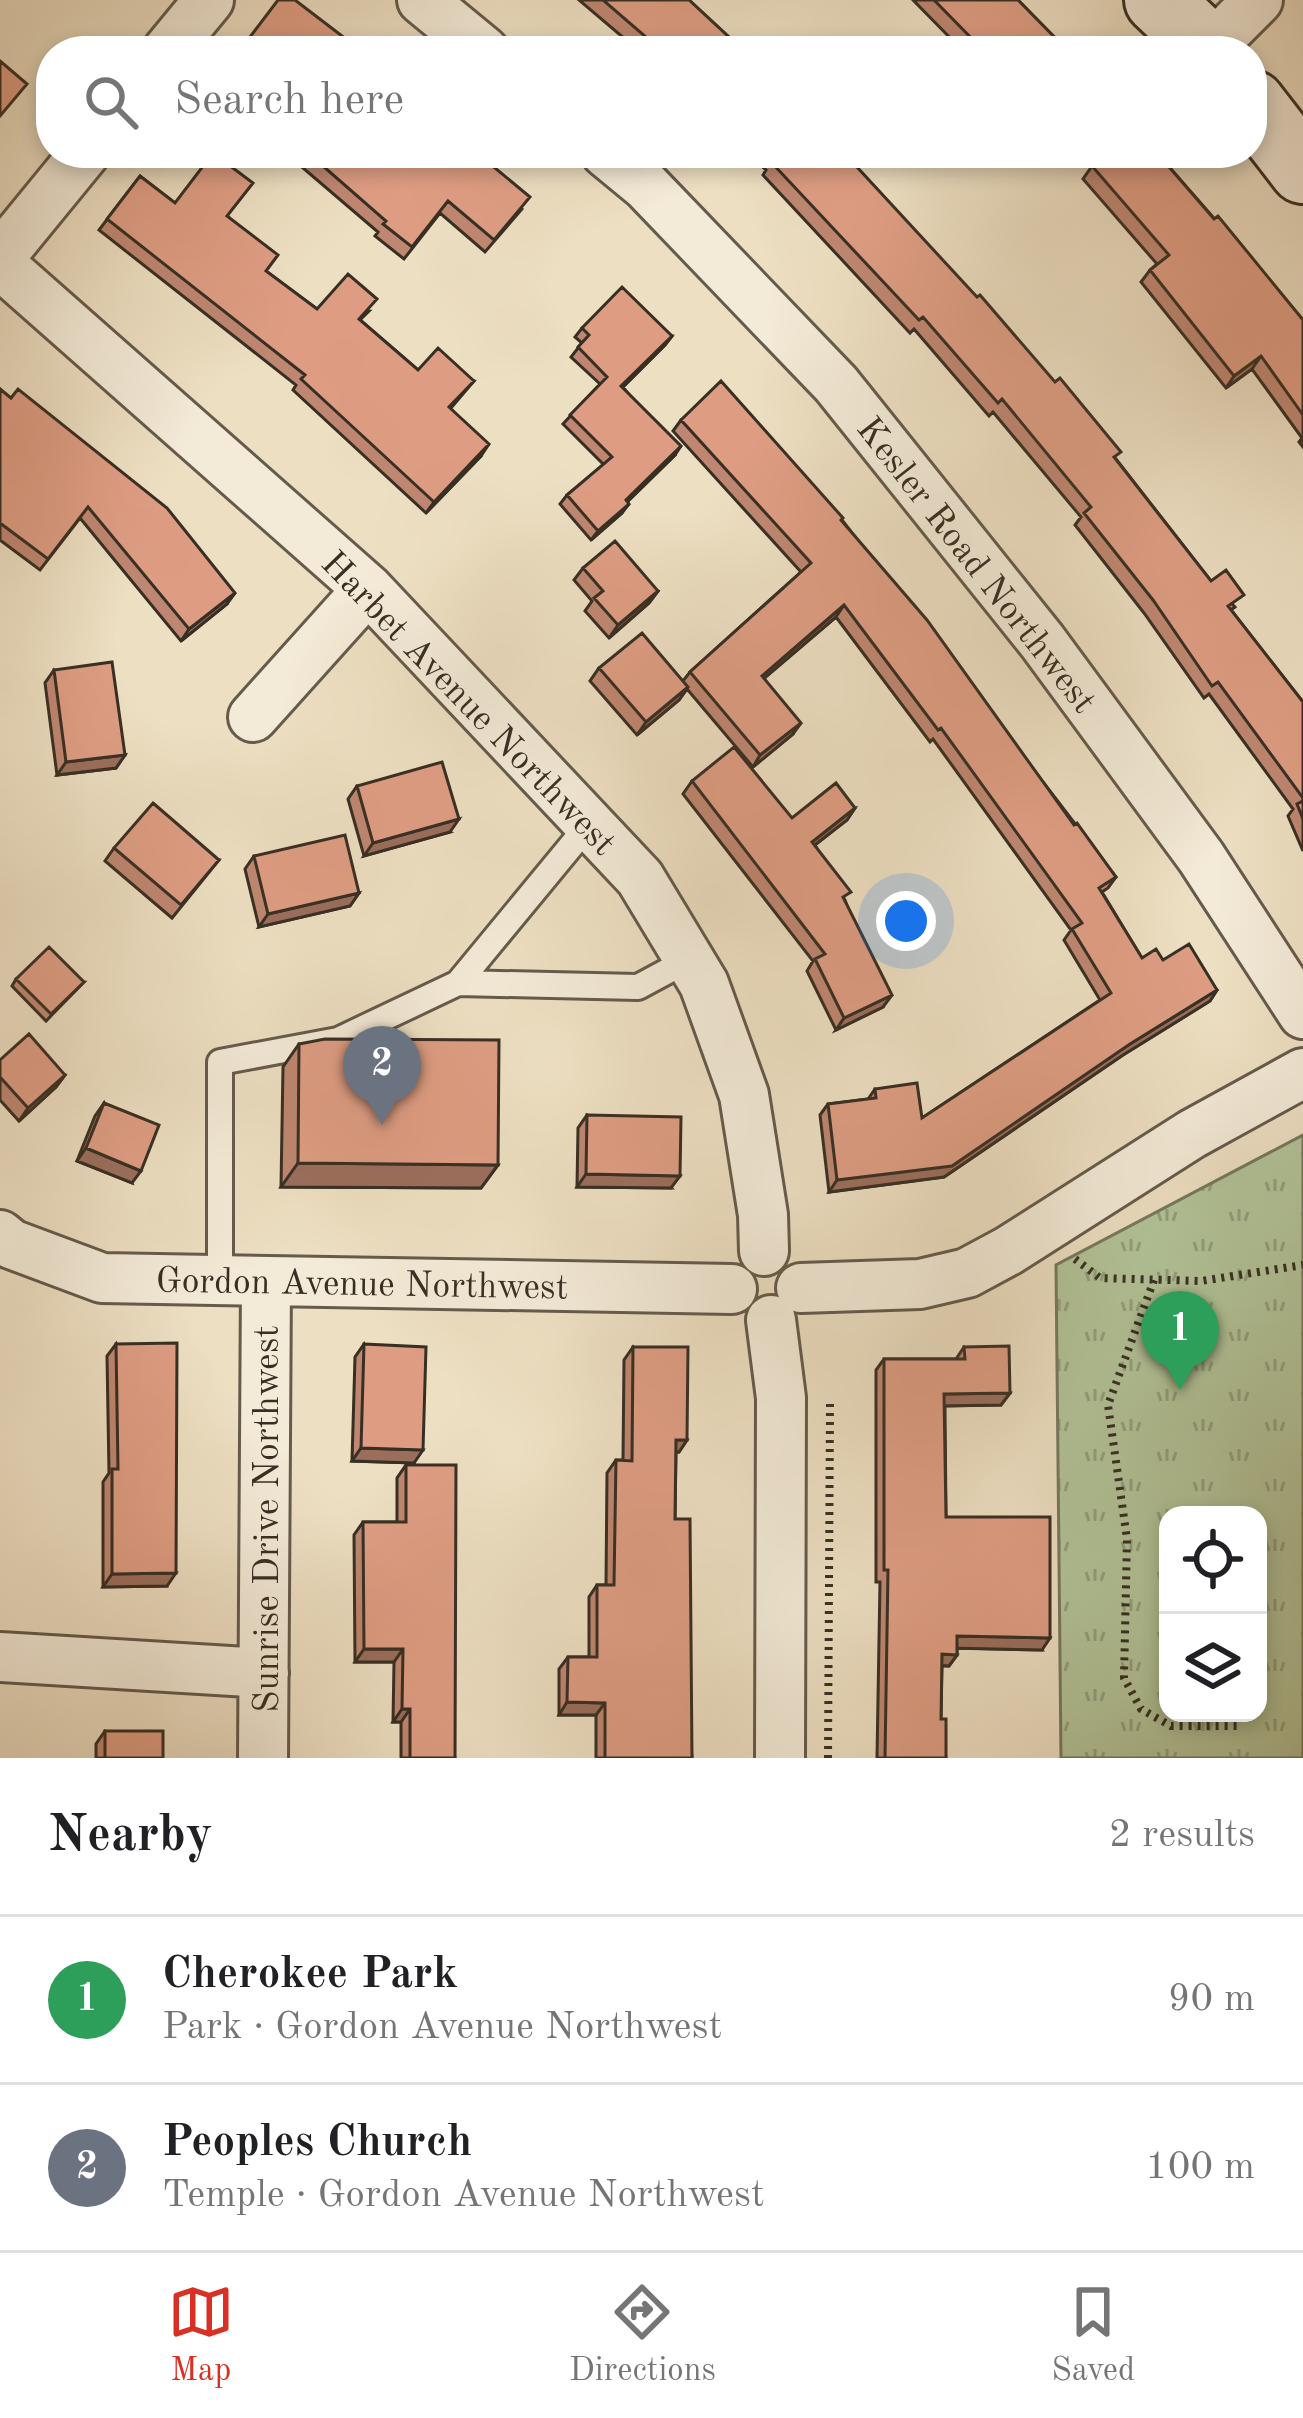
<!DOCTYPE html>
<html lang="en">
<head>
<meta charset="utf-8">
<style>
	:root { --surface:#fff; --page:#f6f6f6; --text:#202124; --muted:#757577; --line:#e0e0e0; --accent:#d93025 }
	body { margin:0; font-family:"Old Standard TT",serif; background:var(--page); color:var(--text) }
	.controls { position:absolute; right:36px; bottom:36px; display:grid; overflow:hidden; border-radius:24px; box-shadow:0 6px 18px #0003 }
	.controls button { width:108px; height:108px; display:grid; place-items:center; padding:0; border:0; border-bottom:3px solid var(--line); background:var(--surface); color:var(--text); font:60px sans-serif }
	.you { position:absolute; left:906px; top:921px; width:42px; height:42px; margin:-30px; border:9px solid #fff; border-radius:50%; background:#1a73e8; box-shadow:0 0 0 18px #1a73e833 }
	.badge { display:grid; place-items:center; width:78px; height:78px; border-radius:50%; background:var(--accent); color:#fff; font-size:39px; font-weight:700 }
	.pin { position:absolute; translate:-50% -99px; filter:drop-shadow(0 3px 6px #0008) }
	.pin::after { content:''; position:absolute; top:63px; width:42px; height:36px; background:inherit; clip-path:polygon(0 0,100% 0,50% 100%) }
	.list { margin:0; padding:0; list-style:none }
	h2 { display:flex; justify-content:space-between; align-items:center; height:156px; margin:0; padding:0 48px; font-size:51px }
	h2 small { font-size:39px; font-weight:400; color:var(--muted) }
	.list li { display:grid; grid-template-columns:78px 1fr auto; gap:36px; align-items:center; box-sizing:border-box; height:168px; padding:0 48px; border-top:3px solid var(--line) }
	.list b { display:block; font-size:45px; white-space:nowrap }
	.list p { margin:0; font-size:39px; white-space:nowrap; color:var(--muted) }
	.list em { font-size:39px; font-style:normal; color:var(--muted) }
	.icon { flex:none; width:66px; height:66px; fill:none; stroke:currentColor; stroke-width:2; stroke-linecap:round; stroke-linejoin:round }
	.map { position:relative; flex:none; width:1303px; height:1758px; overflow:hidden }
	.search { position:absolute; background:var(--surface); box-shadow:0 6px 18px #0003; left:36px; right:36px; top:36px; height:132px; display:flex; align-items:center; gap:30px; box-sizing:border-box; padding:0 42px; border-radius:48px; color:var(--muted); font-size:45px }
	.sheet { height:492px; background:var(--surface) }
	nav { display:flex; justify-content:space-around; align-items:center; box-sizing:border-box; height:168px; border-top:3px solid var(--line); background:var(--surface); font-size:33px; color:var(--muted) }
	nav a { display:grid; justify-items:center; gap:6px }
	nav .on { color:var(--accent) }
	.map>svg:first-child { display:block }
	.park { fill:url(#park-tufts); stroke:#75795e; stroke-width:3; fill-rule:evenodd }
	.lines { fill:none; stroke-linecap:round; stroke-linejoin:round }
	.lane-casing { stroke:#655b4c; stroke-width:30 }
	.street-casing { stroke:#655b4c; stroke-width:54 }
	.secondary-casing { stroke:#382f24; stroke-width:72 }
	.path { stroke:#382f24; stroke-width:8; stroke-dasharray:3 6; stroke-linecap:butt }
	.lane { stroke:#f3ead7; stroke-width:24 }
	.street { stroke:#f3ead7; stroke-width:48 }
	.secondary { stroke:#f3ead7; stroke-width:66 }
	.wall { fill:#bf8771; stroke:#382f24; stroke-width:3 }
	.shaded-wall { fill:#9b6e5c; stroke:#382f24; stroke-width:3 }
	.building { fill:#de9d83; stroke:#382f24; stroke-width:3 }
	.labels { text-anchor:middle; stroke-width:9; stroke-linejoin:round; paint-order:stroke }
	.street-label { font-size:36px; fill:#382f24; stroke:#f3ead7 }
</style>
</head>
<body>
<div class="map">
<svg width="1303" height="1758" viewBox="0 0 1303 1758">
	<defs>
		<pattern id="park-tufts" width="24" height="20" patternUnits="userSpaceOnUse" patternTransform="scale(3)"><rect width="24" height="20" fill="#b2c398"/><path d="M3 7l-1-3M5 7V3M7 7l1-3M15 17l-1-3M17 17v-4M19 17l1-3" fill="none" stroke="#929f7c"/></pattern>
	</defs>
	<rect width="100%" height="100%" fill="#eddfc2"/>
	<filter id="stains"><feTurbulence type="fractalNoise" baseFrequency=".00167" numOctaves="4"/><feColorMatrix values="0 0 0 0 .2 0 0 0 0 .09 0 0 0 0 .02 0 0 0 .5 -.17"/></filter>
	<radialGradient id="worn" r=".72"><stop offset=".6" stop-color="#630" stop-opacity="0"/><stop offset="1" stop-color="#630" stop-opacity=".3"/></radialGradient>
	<path class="park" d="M1303,1135V1758H1061L1056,1265ZM1168,1515H1258V1713H1168Z"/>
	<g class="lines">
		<g class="lane-casing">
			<path id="lane" d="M458,983L638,987L690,959
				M220,1280V1062L338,1040L458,983L590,823"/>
		</g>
		<g class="street-casing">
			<path id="street" d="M422,0L484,51
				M1210,48L1258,0
				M167,51L209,0
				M606,153L646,186L836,384L1042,641L1201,857L1303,1014
				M0,257L85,153
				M0,264L368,589L640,878L704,984L744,1095L763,1215L764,1251
				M253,717L368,589
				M0,1235L11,1244L102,1278L732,1289
				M801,1288L920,1284L967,1273L1008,1251L1192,1134L1303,1073
				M771,1320L781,1398L780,1758
				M0,1657L264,1673
				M263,1758L266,1281"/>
		</g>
		<g class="secondary-casing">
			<path id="secondary" d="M1158,0L1212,51
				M1252,104L1303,170"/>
		</g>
		<path class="path" d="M1075,1259L1100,1278L1201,1281L1303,1265
			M1154,1280L1108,1405L1127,1539L1124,1678L1141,1709L1171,1726H1237
			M828,1758L830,1404"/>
		<use href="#lane" class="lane"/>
		<use href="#street" class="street"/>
		<use href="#secondary" class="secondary"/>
	</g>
	<path class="wall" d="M579,0H689L744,51H639Z
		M913,0H1018L1068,51H963Z
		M302,153H477L522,209L485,252L440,213L404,259L375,236L378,232L296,162Z
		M748,153H844L1116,459L1211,581L1235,607L1231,610L1303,702V851L1288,816L1293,809L1209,694L1204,698L1144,613L1075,525L1081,517L993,412L989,416L914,329L910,333L763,175L766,170Z
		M1081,153H1157L1303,320V447L1299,442L1302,438L1252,369L1226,388L1141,282L1150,270L1157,264L1083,179L1092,166Z
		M140,176L175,203L228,216L266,271L317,309L369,311L360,320L418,370L474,381L451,408L481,456L426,513L293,390L296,385L99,230Z
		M582,328L672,336L665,345L623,387L675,455L627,502L622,513L591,540L560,504L567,495L604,465L563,424L600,384L571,357L582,343L575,337Z
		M0,389L227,604L181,641L80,518L40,570L0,540Z
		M681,420L842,520L1116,877L1108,888L1102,892L1142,958L1163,960L1217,990L1210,1001L1123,1055L944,1177L829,1192L820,1115L828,1104L868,1099L875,1089L922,1118L1100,1000L1064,940L1071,930L933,739L930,742L836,617L764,678L793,734L753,767L687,689L679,700L637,735L590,681L599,668L683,681L690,672L801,572L673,431Z
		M583,568L658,591L649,603L609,638L585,611L592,601L574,580Z
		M54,670L125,755L116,768L57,775L45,683Z
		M692,781L792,818L855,808L847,820L815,845L845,900L883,1007L836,1030L807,971L813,961L683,794Z
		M357,786L450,832L364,856L348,799Z
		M114,848L219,860L172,918L105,861Z
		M254,856L359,893L350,906L259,927L245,869Z
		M16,979L84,982L46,1021L12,986Z
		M299,1044L498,1165L481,1188L281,1187L283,1067Z
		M0,1060L65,1075L56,1087L19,1121L0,1100Z
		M104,1103L132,1183L77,1161L95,1116Z
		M587,1115L671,1188L577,1187L578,1128Z
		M116,1344L167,1586L103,1587V1482L109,1473L107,1356Z
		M364,1344L414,1463L352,1461L355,1357Z
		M633,1347L687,1440L679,1452H676L675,1519L692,1758H596V1715H559V1669L568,1657H589V1597L597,1585H606L607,1473L616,1460H623L624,1360Z
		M964,1347L1010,1393L1001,1405L945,1406L946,1517L1042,1650L957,1648V1655L949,1666H942L941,1719L946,1758H877L880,1582H876V1370L884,1359H956Z
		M406,1465L455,1758H401V1722H393L394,1662H355L354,1535L363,1522H397V1478Z
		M105,1731L163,1758H96V1744Z"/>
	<path class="shaded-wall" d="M672,336L665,345L615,395L621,386Z
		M1261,356L1252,369L1226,388L1234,376Z
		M489,444L481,456L426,513L434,502Z
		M681,446L675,455L619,510L626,500Z
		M629,504L622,513L591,540L598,531Z
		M658,591L649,603L609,638L618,625Z
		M235,593L227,604L181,641L189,629Z
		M844,605L836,617L754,687L762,676Z
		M688,687L679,700L637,735L646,722Z
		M801,723L793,734L753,767L760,755Z
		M125,755L116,768L57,775L66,762Z
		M855,808L847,820L803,854L812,842Z
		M459,819L450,832L364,856L373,843Z
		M359,893L350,906L259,927L268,914Z
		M1217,990L1210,1001L1123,1055L944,1177L829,1192L837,1180L1130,1044Z
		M892,995L883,1007L836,1030L844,1018Z
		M65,1075L56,1087L19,1121L28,1108Z
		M86,1148L141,1171L132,1183L77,1161Z
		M298,1163L498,1165L481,1188L281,1187Z
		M586,1174L680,1176L671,1188L577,1187Z
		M1010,1393L1001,1405L936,1406L944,1394Z
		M676,1440H687L679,1452H667Z
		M361,1448L423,1450L414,1463L352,1461Z
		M176,1573L167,1586L103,1587L112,1574Z
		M957,1636L1050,1638L1042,1650L949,1648Z
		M364,1649H403L394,1662H355Z
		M942,1654L957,1655L949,1666L934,1665Z
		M567,1702L605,1703L596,1715H559Z
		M402,1709H410L401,1722H393Z"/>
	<path class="building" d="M278,0H295L359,49L358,51H245L251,44L247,41Z
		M603,0H689L744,51H662Z
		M934,0H1018L1068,51H984Z
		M0,61L27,84L0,116Z
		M213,153L253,183L227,216L278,255L266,271L317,309L348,274L377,299L359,319L418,370L438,348L474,381L449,407L489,444L434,502L301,379L305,375L107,219L140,176L175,203Z
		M308,153H477L530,197L494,240L448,201L412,247L383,224L386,221Z
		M770,153H844L977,297L980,295L1055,382L1060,378L1121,452L1114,457L1211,581L1226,570L1244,595L1228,606L1303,702V798L1218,682L1212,686L1153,600L1084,513L1091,507L1002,399L998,403L923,317L919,320L771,162L776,158Z
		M1101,153H1157L1214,219L1218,216L1299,315L1303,320V415L1261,356L1234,376L1150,270L1169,255L1092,166L1104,156Z
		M622,287L672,336L621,386L681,446L626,500L629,504L598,531L567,495L612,457L570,415L607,377L578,347L589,335L582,328Z
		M721,381L843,518L841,520L927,620L1074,825L1077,823L1116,877L1099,888L1142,958L1156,949L1163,960L1189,944L1217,990L1130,1044L952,1166L837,1180L828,1104L876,1098L875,1089L917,1083L922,1118L1111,993L1072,929L1082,923L941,728L938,730L844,605L762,676L801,723L760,755L690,672L811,563L681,420Z
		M0,389L11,398L18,389L167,508L235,593L189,629L88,507L48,559L0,523Z
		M615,541L658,591L618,625L594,598L603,591L583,568Z
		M642,633L688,687L646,722L599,668Z
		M112,662L125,755L66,762L54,670Z
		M734,747L792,818L836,783L855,808L812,842L851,892L843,897L892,995L844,1018L815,959L825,954L692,781Z
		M442,762L459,819L373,843L357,786Z
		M1303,801V819L1297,804Z
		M153,803L219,860L181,905L114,848Z
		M345,835L359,893L268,914L254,856Z
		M49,947L84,982L51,1014L16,979Z
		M29,1034L65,1075L28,1108L0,1077V1060Z
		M325,1039L499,1040L498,1165L298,1163L299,1044Z
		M104,1103L159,1125L141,1171L86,1148Z
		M587,1115L681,1117L680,1176L586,1174Z
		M177,1343L176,1573L112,1574V1469H118L116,1344Z
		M364,1344L426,1347L423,1450L361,1448Z
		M1009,1346L1010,1393L944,1394L946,1517H1050V1638L957,1636V1655L942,1654L941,1719H946V1758H885L888,1570H884V1359H965L964,1347Z
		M633,1347H688L687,1440H676L675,1519H690L692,1758H605V1703L567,1702L568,1657H597V1585H614L616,1460L632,1461Z
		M406,1465H456L455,1758H410V1709H402L403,1649H364L363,1522H406Z
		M105,1731H163V1758H105Z"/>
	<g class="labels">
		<g class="street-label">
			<text transform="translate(978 564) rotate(52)" y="13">Kesler Road Northwest</text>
			<text transform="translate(470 702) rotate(46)" y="13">Harbet Avenue Northwest</text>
			<text transform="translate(362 1282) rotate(1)" y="13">Gordon Avenue Northwest</text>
			<text transform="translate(265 1519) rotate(-90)" y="13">Sunrise Drive Northwest</text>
		</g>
	</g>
	<rect width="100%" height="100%" filter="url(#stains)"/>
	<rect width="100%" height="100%" fill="url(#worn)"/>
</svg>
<div class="controls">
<button><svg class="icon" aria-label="locate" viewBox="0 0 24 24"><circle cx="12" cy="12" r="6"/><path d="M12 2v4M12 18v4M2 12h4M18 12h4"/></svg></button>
<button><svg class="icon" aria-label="layers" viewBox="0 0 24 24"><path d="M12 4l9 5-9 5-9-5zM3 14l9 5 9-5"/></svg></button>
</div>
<div class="you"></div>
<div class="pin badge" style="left:1180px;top:1390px;background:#2e9e5b">1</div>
<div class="pin badge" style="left:382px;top:1125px;background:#6b7280">2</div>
<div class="search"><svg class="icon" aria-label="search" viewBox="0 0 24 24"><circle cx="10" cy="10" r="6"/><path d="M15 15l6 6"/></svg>Search here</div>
</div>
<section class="sheet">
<h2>Nearby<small>2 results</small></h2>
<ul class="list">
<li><span class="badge" style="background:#2e9e5b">1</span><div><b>Cherokee Park</b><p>Park · Gordon Avenue Northwest</p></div><em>90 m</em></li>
<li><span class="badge" style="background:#6b7280">2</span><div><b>Peoples Church</b><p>Temple · Gordon Avenue Northwest</p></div><em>100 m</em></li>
</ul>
</section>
<nav>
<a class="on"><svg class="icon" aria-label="map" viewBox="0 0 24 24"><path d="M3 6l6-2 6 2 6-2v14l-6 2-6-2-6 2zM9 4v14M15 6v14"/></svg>Map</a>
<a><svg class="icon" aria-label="directions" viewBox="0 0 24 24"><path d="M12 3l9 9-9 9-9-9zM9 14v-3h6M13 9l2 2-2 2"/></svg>Directions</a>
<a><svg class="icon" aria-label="saved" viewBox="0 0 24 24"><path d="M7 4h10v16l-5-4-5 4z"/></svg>Saved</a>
</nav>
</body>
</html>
